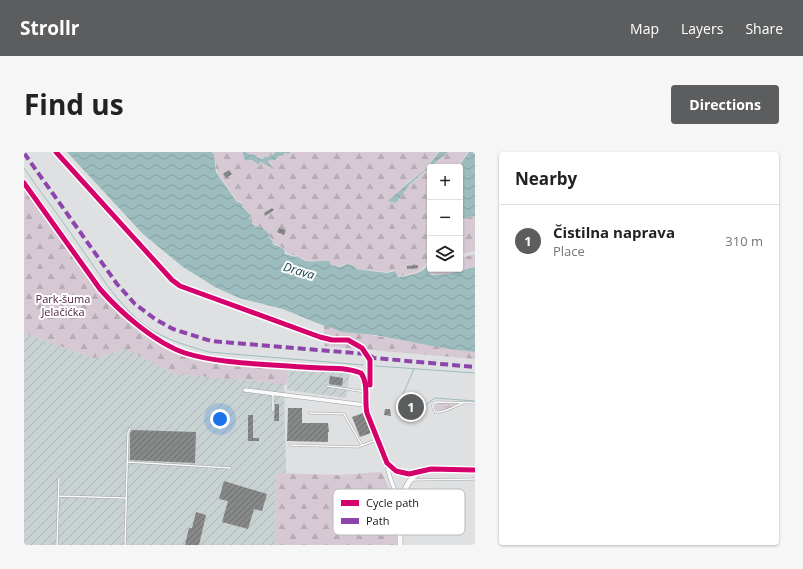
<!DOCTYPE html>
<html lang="en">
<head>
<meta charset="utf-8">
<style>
	:root { --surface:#fff; --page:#f6f6f6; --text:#222; --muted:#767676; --line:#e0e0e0; --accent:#5b5d5e }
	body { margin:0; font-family:"Open Sans",sans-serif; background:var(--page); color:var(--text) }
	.controls { position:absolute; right:12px; top:12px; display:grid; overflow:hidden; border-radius:4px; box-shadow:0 1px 3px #0004 }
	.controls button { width:36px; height:36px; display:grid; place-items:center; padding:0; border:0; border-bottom:1px solid var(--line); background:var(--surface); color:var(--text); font:20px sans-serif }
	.you { position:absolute; left:196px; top:267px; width:14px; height:14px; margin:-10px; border:3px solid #fff; border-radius:50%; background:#1a73e8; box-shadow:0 0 0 6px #1a73e833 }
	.badge { display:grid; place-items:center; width:26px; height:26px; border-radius:50%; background:var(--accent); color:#fff; font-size:13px; font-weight:700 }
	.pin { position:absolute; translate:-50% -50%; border:2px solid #fff; box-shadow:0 1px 4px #0006 }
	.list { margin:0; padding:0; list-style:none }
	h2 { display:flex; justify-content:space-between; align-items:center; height:52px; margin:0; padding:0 16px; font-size:17px }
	h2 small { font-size:13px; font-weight:400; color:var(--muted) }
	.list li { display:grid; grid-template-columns:26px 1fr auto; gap:12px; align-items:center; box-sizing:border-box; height:72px; padding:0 16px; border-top:1px solid var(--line) }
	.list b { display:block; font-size:15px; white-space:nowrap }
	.list p { margin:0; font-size:13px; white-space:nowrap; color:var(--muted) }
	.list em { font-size:13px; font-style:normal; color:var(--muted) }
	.icon { flex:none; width:22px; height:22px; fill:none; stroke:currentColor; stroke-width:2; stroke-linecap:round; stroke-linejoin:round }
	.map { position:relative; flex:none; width:451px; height:393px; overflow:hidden; border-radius:4px }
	header { display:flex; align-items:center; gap:24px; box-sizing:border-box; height:56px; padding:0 20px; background:var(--accent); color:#fff }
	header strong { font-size:19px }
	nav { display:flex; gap:22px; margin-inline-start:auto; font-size:14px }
	.intro { display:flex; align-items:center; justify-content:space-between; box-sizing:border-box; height:96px; padding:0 24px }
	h1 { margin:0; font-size:28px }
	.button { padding:10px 18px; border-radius:4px; background:var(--accent); color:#fff; font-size:14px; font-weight:700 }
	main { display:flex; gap:24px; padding:0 24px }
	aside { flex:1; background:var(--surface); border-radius:4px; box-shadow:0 1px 3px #0004 }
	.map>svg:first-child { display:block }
	.industrial { fill:url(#industrial-furrows) }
	.grass { fill:url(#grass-tufts) }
	.forest { fill:url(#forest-firs) }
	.water { fill:url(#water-waves) }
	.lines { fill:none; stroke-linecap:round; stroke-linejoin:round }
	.stream { stroke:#9cbcbe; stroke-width:1 }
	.building { fill:url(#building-hatch) }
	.service-casing { stroke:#a0a1a2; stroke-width:2.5 }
	.minor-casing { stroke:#a0a1a2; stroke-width:4.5 }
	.secondary-casing { stroke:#a0a1a2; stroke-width:6 }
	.service { stroke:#fafafa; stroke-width:1.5 }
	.minor { stroke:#fafafa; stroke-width:3.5 }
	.secondary { stroke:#fafafa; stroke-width:5 }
	.quiet { stroke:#8e44ad; stroke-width:4; stroke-dasharray:8 4; stroke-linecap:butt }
	.cycleway-casing { stroke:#fff; stroke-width:8 }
	.cycleway { stroke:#d6006c; stroke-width:5 }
	.labels { text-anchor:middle; stroke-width:4; stroke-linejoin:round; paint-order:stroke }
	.park-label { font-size:11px; fill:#502443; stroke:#fff }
	.water-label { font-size:12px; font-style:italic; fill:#123f41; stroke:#fff }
	.key { fill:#fff; stroke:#b9b9b9; stroke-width:1 }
	.key-label { font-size:11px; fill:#151717 }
</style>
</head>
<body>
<header>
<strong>Strollr</strong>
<nav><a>Map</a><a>Layers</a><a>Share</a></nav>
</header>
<div class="intro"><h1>Find us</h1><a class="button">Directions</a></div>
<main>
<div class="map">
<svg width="451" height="393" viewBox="0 0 451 393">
	<defs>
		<pattern id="industrial-furrows" width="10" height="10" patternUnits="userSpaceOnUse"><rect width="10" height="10" fill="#c9d2d3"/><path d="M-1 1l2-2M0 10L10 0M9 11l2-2" fill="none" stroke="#acb4b4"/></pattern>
		<pattern id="grass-tufts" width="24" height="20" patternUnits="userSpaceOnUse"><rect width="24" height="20" fill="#d7c9d3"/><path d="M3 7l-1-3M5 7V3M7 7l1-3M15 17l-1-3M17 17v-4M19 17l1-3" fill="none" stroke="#b8acb4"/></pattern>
		<pattern id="forest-firs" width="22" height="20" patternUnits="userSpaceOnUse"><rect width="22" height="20" fill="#d7c9d3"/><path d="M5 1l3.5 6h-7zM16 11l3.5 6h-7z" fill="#b8acb4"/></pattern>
		<pattern id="water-waves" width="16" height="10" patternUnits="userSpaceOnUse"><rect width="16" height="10" fill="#9cbcbe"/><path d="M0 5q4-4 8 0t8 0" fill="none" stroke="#86a1a3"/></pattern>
		<pattern id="building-hatch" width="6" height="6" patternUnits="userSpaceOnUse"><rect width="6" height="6" fill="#878989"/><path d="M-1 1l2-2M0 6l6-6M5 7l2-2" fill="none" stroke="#6d6f6f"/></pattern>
	</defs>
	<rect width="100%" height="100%" fill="#dee0e1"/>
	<path class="industrial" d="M0,181L70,206L103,196L150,222L232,229L260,232L262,321H252L251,393H0Z
		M265,217L326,220L322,246L263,238Z"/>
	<path class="grass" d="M416,251L432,252C426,257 420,260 413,258L411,256V253Z"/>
	<path class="forest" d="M188,0H217L221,8H228L236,15V11L238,10L250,16L244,10L245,8H251L255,4L258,5L261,1L265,2L267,0H414L400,19L383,31L364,49L372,51L385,33L406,17V107C396,121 391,122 374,124L371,118L363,120L333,117L330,114L323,111L316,114L308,113L307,109C297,108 281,112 274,103L272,104L262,101L261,97L249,91L248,87L245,85L246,83L237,74L233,75L228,72V68L226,66L227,62L218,55L219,53L216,49L214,50L193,20L190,3Z
		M222,0H252L248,2L247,5H240L238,6L232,5L231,3L224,2Z
		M424,0H444L433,15H408L418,5Z
		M0,32L77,141L90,155L105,168L140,193L181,207L265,216L263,233L232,229L150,222L103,197L70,206L0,181Z
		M451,64V99L436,103V67Z
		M451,102V115L424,122H406L405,118L406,117H436V106Z
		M300,173L328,180L451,200V207L300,194Z
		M356,320L359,322L371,351L372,358L373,393H251L252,321L316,323Z"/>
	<path class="water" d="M43,0H188L190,3L192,20L213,50H215L219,53L218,55L227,63L225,66L228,68V72L232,75L237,74L246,83L244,85L248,88L249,92L260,97L261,102L272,105L274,104C282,113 296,108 306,109L307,113L316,115L323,112L330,114L332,117L363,121L371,119L374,125C383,124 397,122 403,114C404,112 405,110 406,108V116L404,119L407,123L424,122L451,115V200L425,197L351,183L319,180L293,171L259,157L215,146L191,135L159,115L119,82Z
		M218,0H222L224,2L231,3L232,5L238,7L241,5H247L248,3L252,0H266L265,2L261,1L258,4H255L251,8H245L244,10L250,17L237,10L235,11L236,14L228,8H221Z
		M415,0H424L385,33L372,51L364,49L383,32L400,19Z
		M445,0H451V64L436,67V41L438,37L436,31V15H434Z"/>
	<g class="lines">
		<path class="stream" d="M0,16C16,40 34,62 50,86C71,115 94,154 123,175C142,188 164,194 185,200L339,213
			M352,214L451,221
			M379,242L390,217
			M393,257H396L411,246L451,249"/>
	</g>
	<path class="building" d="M205,18L208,22L202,26L199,22Z
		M248,56L250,58L241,64L240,61Z
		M255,76L262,78L260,83L253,80Z
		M394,113V116L383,117V114Z
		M306,224L319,226L318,234L305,232Z
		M382,251L392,253V258L382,256Z
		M251,252H255V269H250Z
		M264,256H278V271H304L305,280H304V290L263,289Z
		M361,257H366L367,264L360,263Z
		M339,261L347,281L336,285L328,265Z
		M224,263H229V286H235V289H224Z
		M108,278L172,280L171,311L106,308V281Z
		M200,329L243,342L238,359L230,357L224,377L198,370L204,349L195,347Z
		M172,360L182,363L175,393H161L165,376H168Z"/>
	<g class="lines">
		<g class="service-casing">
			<path id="service" d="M303,234L342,240
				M439,251L423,258L416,260H411L409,256V252L413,250L451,251
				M249,259V243
				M285,261L320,262L338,293
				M266,293L334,295L352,288
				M103,310L207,316
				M388,328L451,327
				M35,344L101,346
				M33,393L35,326
				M101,393L104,281L106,276"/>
		</g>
		<g class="minor-casing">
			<path id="minor" d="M0,31L76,137C96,160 131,191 161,201C196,212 242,212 279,215C298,217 319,214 337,221C345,232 340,248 343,261C347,271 361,310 367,316C375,323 386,322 395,321
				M221,238L341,253
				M363,312C365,326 370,338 377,350"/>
		</g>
		<g class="secondary-casing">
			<path id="secondary" d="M376,393C377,366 371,322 407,317L451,318"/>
		</g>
		<use href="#service" class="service"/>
		<use href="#minor" class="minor"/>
		<use href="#secondary" class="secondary"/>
		<path class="quiet" d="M0,1L93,132L111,152L131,167L149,177L187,189L343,202L350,206L451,215"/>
		<g class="cycleway-casing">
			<path id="cycleway" d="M32,0L148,128L156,134L167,138L296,185L308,188H324L338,196L346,208V233
				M0,31L76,137C96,160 131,191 161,201C196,212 242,212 279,215C298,217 319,214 337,221C345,232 340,248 343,261L363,311L372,319L385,322L407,317L451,318"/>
		</g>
		<use href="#cycleway" class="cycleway"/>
	</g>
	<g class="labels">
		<g class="park-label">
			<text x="39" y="151">Park-šuma<tspan x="39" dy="13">Jelačićka</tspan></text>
		</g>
		<g class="water-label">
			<text transform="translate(275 119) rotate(17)" y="4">Drava</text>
		</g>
	</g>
	<rect x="309" y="337" width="132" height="46" rx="6" class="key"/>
	<rect x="317" y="348" width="18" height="6" fill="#d6006c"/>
	<rect x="317" y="366" width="18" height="6" fill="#8e44ad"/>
	<g class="key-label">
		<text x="342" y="355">Cycle path</text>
		<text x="342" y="373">Path</text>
	</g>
</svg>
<div class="controls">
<button>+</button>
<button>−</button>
<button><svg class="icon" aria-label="layers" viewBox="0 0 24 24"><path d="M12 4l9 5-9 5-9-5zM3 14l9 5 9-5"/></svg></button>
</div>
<div class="you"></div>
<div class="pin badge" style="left:387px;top:255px">1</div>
</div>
<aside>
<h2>Nearby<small></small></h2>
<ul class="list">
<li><span class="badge">1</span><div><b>Čistilna naprava</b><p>Place</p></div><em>310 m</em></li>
</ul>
</aside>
</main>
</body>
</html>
